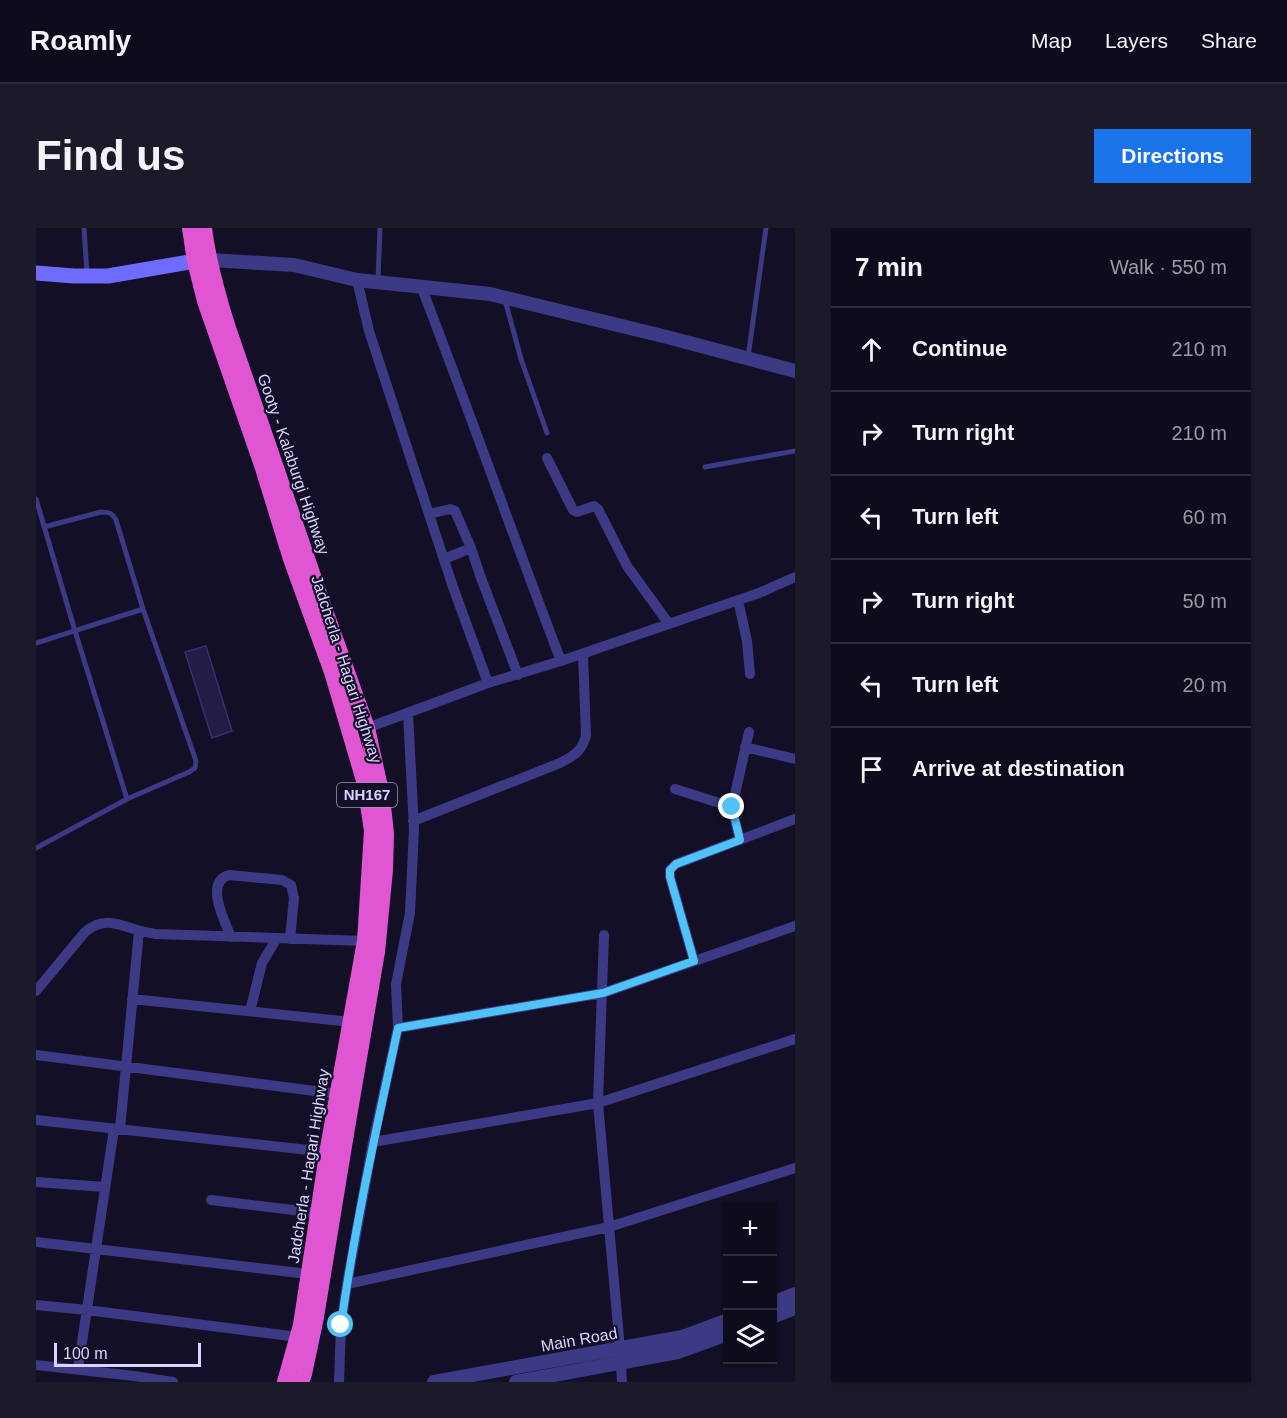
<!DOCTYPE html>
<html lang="en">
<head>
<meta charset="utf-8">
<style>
	:root { --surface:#0e0b1c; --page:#1c1929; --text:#f1f3f6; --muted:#9b9ba3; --line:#2e2b3b; --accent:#1a73e8 }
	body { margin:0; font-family:Helvetica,sans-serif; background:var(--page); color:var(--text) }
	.controls { position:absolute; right:18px; bottom:18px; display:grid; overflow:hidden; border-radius:0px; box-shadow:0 2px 4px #0004 }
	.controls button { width:54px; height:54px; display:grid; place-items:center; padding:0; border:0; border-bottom:2px solid var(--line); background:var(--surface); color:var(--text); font:30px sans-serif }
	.scale { position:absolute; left:18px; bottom:15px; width:147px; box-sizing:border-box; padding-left:6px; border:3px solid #d9d4ff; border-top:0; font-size:16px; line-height:21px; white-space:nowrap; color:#d9d4ff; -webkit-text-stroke:4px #130f26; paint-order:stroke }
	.stop { position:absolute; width:18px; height:18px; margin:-14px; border:4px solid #4fc3f7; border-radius:50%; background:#fff }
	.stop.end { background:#4fc3f7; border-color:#fff; box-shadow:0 2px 6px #0008 }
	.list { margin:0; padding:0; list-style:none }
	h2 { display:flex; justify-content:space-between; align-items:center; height:78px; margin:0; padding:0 24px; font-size:26px }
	h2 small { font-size:20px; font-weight:400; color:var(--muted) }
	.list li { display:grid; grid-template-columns:39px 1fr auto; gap:18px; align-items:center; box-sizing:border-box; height:84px; padding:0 24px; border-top:2px solid var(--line) }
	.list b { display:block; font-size:22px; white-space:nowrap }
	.list em { font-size:20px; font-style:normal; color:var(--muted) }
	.icon { flex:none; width:33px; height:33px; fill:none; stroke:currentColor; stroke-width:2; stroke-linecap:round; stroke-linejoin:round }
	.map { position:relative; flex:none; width:759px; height:1154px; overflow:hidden; border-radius:0px }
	header { display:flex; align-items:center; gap:36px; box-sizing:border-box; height:84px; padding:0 30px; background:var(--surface); border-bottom:2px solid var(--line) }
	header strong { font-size:28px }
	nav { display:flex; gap:33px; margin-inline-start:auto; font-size:21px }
	.intro { display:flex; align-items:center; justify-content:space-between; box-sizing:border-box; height:144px; padding:0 36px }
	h1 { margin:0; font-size:42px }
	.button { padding:15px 27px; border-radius:0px; background:var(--accent); color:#fff; font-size:21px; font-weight:700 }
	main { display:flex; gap:36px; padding:0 36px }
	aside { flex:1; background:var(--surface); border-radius:0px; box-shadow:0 2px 4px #0004 }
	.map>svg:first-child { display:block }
	.building { fill:#241b47; stroke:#3b2d73; stroke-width:1.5 }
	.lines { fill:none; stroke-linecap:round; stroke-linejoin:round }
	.service { stroke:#3d3a85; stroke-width:5 }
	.minor { stroke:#3d3a85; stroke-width:10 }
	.tertiary { stroke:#3d3a85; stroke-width:14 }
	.secondary { stroke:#6f6bff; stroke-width:15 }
	.trunk { stroke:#e055d1; stroke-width:16 }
	.route { stroke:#4fc3f7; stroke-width:8 }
	.labels { text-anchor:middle; stroke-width:4.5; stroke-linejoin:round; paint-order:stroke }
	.shield { fill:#130f26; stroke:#9e99be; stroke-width:1.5 }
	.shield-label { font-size:15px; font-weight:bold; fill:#d9d4ff }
	.street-label { font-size:16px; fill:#d9d4ff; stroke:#130f26 }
</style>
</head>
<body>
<header>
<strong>Roamly</strong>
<nav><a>Map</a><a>Layers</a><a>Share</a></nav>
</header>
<div class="intro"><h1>Find us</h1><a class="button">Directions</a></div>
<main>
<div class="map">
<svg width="759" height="1154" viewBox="0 0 759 1154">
	<rect width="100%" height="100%" fill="#130f26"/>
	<path class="building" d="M170,418L196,503L176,510L149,424Z"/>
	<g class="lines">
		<path class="service" d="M48,0L51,46
			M342,52L344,0
			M469,72L485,131L511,205
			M712,129L730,0
			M669,239L759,223
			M0,271L39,403L91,571
			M0,415L107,381
			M0,620L91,571L153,544L159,540L160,533L107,381L80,292C76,285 73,284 65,284L8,299"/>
		<path class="minor" d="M321,52L333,103L387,268L417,359L452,455
			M385,58C433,182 477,308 525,433
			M511,230L537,282L541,284L558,278L562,281L591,338L633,396
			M393,286L414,281L419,283L435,320L445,350L482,447
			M408,331L435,320
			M702,372L711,413L714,446
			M331,500L452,455L525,433L723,365L759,349
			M709,519L759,531
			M639,561L696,579
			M377,593L524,535C539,527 545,524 550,508L547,426
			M704,612L697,585V575L713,504
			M568,707L562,875L584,1121L586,1154
			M195,709C189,694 168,654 193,647L246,652L255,657L258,670L254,711
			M658,733L634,649V642L640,636L759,591
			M0,763L49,704C67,689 80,695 101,702C107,704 114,705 120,706L329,713
			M96,771L315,794
			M214,783L226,735L241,710
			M362,800L567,765L759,698
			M0,827L302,866
			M0,892L291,924
			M84,901L103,703
			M337,914L562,875L759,811
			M0,954L69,959
			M175,972L282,985
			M0,1014L272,1046
			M311,1056L573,999L759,940
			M0,1077L51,1082L262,1109
			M0,1137L98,1148L137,1154
			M42,1141L78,901
			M303,1154L305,1097L311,1056L337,914L362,800L360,756L374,685L378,601L372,485"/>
		<path class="tertiary" d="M174,32L258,37L321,52L454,66L631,109L759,143
			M736,1075L759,1066
			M736,1089L759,1080
			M398,1154L646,1109L692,1092
			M480,1154L642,1124L692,1106"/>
		<path class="secondary" d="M0,45L38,48H72L159,33L169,32"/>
		<path class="trunk" d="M154,0L159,33L169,73L226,237L255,331L296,444L329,556L336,603L329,713L292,920L265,1097L249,1154
			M168,0C172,33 181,65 191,97L286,374L331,500L346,568L350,606L349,642L341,724L309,912L280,1089L268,1146L265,1154"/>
	</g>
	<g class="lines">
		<path class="route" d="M305,1097C319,997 341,898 362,800L567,765L658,733L634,649V642L640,636L704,612L696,579"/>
	</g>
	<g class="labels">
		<rect class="shield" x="301" y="555" width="60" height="24" rx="4.5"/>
		<g class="shield-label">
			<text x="331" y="572">NH167</text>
		</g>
		<g class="street-label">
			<text transform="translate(258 236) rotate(71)" y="6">Gooty - Kalaburgi Highway</text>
			<text transform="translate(311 441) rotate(72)" y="6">Jadcherla - Hagari Highway</text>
			<text transform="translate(272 938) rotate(-81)" y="6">Jadcherla - Hagari Highway</text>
			<text transform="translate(543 1111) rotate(-10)" y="6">Main Road</text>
		</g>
	</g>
</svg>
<div class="controls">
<button>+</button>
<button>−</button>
<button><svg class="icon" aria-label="layers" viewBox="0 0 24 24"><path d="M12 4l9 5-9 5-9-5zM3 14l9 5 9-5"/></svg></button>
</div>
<div class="scale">100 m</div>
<div class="stop" style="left:305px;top:1097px"></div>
<div class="stop end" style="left:696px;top:579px"></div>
</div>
<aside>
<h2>7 min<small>Walk · 550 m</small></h2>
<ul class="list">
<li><svg class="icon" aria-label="ahead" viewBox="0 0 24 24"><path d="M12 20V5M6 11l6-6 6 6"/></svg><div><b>Continue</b></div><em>210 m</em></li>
<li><svg class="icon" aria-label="right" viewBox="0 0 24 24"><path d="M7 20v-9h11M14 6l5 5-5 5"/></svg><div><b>Turn right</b></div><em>210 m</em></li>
<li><svg class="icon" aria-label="left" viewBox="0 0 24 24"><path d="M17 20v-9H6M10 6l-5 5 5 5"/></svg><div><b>Turn left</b></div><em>60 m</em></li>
<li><svg class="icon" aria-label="right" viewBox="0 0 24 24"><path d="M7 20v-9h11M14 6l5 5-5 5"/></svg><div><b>Turn right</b></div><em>50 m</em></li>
<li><svg class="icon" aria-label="left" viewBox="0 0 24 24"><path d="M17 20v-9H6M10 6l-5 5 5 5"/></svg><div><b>Turn left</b></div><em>20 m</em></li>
<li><svg class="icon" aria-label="arrive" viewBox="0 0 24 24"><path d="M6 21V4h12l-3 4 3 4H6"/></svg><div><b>Arrive at destination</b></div></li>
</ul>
</aside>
</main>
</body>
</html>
